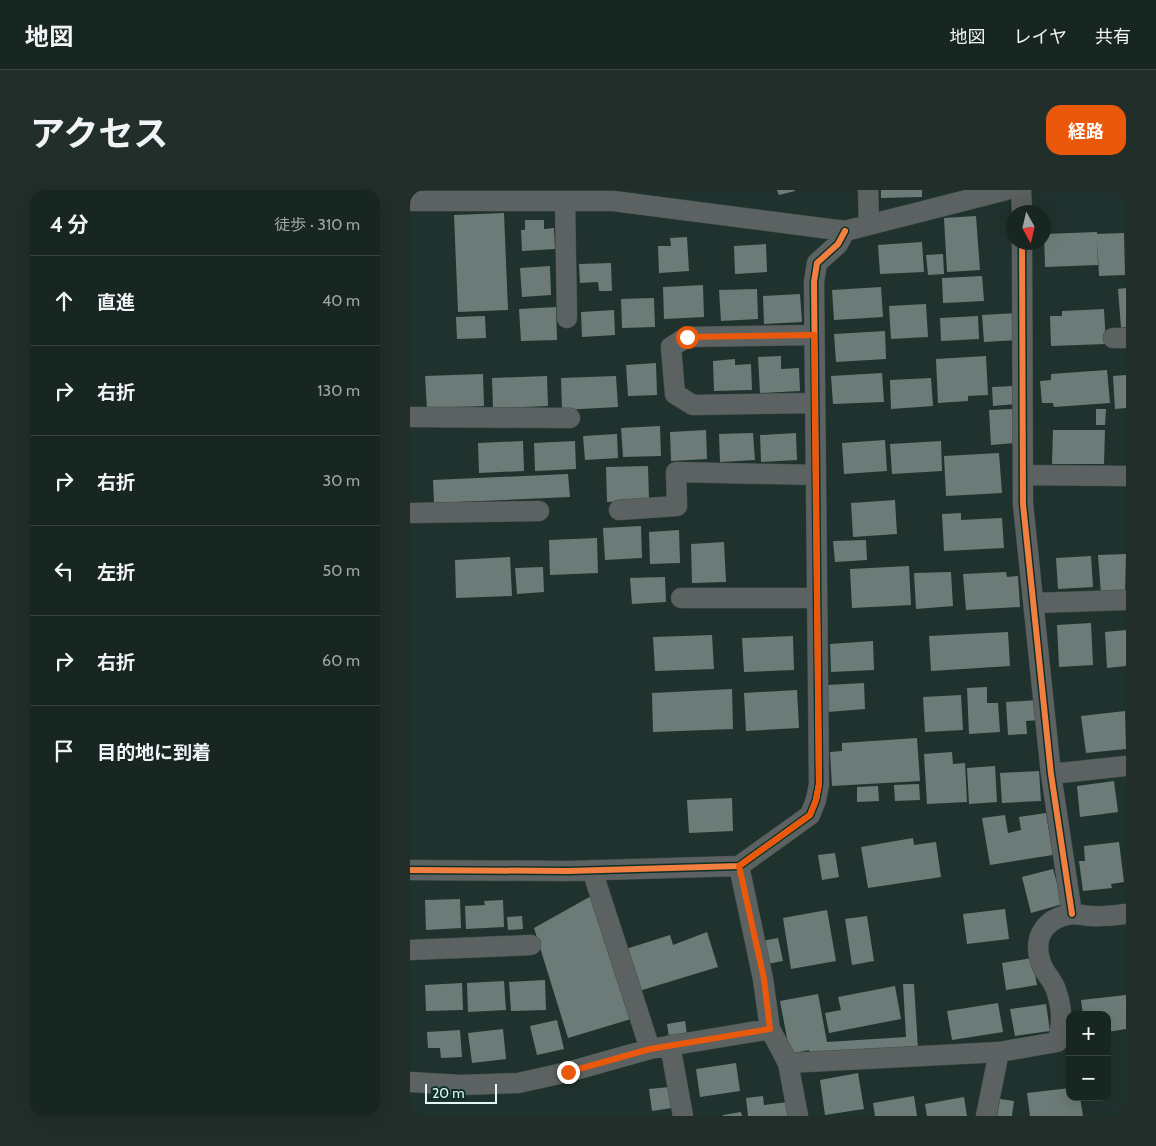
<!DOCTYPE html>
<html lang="ja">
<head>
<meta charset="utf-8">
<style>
	:root { --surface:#182622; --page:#212e2a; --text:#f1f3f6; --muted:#9fa5a5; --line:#364340; --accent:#ea580c }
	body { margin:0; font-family:Cabin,"Noto Sans JP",sans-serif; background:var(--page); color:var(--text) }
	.controls { position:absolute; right:15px; bottom:15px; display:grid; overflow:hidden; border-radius:10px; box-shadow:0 5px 20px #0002 }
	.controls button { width:45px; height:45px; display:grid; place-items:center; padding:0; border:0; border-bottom:1px solid var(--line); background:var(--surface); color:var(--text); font:25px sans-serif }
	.compass { position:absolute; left:596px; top:15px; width:45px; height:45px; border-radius:50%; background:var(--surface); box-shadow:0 5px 20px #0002; rotate:172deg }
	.scale { position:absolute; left:15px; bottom:12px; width:72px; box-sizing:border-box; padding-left:5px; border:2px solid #e4f7f2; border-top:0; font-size:14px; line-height:18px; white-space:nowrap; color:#e4f7f2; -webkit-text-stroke:4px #0d3029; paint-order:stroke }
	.stop { position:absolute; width:15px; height:15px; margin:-11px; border:4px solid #ea580c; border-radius:50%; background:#fff }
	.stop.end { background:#ea580c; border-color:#fff; box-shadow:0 1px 5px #0008 }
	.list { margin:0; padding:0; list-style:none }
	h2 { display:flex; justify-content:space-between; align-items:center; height:65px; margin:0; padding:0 20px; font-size:21px }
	h2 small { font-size:16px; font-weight:400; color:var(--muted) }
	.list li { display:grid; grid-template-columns:32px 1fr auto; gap:15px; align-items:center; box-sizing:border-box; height:90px; padding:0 20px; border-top:1px solid var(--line) }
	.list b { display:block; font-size:19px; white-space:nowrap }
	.list em { font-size:16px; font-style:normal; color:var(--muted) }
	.icon { flex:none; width:28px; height:28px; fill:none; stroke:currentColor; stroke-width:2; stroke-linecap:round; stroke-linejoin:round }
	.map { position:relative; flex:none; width:716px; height:926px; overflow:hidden; border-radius:15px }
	header { display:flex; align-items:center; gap:30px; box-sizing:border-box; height:70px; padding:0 25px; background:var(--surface); border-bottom:1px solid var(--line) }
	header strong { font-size:24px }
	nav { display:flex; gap:28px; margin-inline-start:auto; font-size:18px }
	.intro { display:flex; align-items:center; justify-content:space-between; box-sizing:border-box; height:120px; padding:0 30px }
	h1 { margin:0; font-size:35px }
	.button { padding:12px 22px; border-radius:15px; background:var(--accent); color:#fff; font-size:18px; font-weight:700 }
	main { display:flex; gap:30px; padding:0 30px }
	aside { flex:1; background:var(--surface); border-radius:15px; box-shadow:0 5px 20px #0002 }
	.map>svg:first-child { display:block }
	.building { fill:#6c7b77 }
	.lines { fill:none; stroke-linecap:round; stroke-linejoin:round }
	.street-casing { stroke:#41504d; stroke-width:21 }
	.street { stroke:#5c6261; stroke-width:20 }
	.cycleway-casing { stroke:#0d3029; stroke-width:9 }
	.cycleway { stroke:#f27e40; stroke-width:6 }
	.route { stroke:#ea580c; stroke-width:6 }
</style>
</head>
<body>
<header>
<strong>地図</strong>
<nav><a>地図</a><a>レイヤ</a><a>共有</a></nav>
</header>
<div class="intro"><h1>アクセス</h1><a class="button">経路</a></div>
<main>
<aside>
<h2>4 分<small>徒歩 · 310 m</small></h2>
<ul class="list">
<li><svg class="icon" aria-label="ahead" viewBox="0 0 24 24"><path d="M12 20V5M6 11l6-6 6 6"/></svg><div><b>直進</b></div><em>40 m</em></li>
<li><svg class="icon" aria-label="right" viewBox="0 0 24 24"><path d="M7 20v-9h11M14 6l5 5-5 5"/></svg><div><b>右折</b></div><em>130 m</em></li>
<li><svg class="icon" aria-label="right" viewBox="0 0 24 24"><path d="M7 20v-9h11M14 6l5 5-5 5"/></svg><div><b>右折</b></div><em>30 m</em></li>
<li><svg class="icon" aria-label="left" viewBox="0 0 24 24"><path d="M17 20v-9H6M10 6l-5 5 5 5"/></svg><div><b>左折</b></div><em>50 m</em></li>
<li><svg class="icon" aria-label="right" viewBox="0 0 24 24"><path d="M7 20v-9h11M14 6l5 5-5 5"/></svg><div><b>右折</b></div><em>60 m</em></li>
<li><svg class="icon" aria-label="arrive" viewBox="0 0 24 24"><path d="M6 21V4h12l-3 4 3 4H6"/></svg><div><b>目的地に到着</b></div></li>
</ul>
</aside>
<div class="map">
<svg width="716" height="926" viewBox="0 0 716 926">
	<rect width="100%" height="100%" fill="#20322e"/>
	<path class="building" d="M367,0H384L385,1L369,5Z
		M471,0H512V7L471,8Z
		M94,23L98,120L48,122L44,25Z
		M566,26L570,80L537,82L534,28Z
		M115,30H134V39L144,38L145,59L112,61L111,40H115Z
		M687,42L688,75L635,77L634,44Z
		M714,43L715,85L689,86L687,44Z
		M277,47L279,81L249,83L248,56H261L260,48Z
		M512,52L514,82L470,84L468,55Z
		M356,54L357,82L325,84L324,56Z
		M533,64L534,84L518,85L516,65Z
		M201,73L202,101H189L188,92L170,93L169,74Z
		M140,76L141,105L112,107L110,78Z
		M572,86L574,111L533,113L532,88Z
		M293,95L294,127L254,129L253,97Z
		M471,97L473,127L424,130L422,100Z
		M716,98V137L711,138L708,99Z
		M347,99L348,129L311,131L309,100Z
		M390,104L392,132L354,134L353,106Z
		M244,108L245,137L212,138L211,109Z
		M516,114L518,147L481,149L479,116Z
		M146,117L147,150L111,151L109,119Z
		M694,119L696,154L641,156L640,126H652V121Z
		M204,120L205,145L172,147L171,122Z
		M607,123L609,150L574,152L572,125Z
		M75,126L76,148L47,149L46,127Z
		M568,126L569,149L531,151L530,128Z
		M475,141L476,169L426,172L424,144Z
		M371,166V179L389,178L390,201L350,203L348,167Z
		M576,166L578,205L558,206V211L528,213L526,169Z
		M325,169V175L341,174L342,200L304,201L303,171Z
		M246,173L247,205L218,206L216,175Z
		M697,180L700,213L644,217L643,213H632L630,191L641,190V184Z
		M472,183L474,212L423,214L421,186Z
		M73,184L74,216L17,218L15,186Z
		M716,185V218L705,219L703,186Z
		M137,186L138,216L83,218L82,188Z
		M206,186L208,217L152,220L151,188Z
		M521,188L523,216L481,219L480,190Z
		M605,196L606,214L583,216L582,197Z
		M603,219L605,253L581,255L579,220Z
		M686,219H696L695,235H686Z
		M250,236L251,266L213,267L211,238Z
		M296,240L297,269L261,271L260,242Z
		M643,240H695L694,274H642Z
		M343,243L345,270L310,272L309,244Z
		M386,243L387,270L351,272L350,245Z
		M207,244L208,268L175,270L173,246Z
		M475,250L477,281L434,284L432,253Z
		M113,251L114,281L69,283L68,253Z
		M165,251L166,279L125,281L124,253Z
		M531,251L532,281L482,284L480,254Z
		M589,263L592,303L536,306L534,266Z
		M238,276L239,310L197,312L196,277Z
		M158,284L160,307L24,313L23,290Z
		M485,310L487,344L443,347L441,313Z
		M551,323V330L592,328L594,358L534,361L532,324Z
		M231,336L232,368L195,370L193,338Z
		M269,340L270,373L240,374L239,342Z
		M187,348L188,383L140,385L139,350Z
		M456,350L457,370L425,372L423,351Z
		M314,352L316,392L282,393L281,354Z
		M716,364L715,403L691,404L688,365Z
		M681,366L683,397L648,399L646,368Z
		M100,367L102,406L46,408L45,370Z
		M499,376L501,415L442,418L440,379Z
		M133,377L134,402L107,404L105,378Z
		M541,382L543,416L506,419L504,383Z
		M596,382L597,387L608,386L610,417L556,420L553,384Z
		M255,387L256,412L222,414L220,388Z
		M681,433L683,475L649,477L647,435Z
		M716,440V476L697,478L695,442Z
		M598,442L600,476L521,481L519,446Z
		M302,445L304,479L245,481L243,447Z
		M383,446L384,480L334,482L332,448Z
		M463,451L464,480L421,482L420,454Z
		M454,493L455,519L418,522L417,495Z
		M577,497V513H588L590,542L559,544L557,498Z
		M322,499L323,539L243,542L242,503Z
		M387,500L389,538L336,541L334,503Z
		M551,505L553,540L515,542L513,507Z
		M628,510L630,530L616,531L617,544L598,545L596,512Z
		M715,521L716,559L676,563L671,526Z
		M507,548L510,591L422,596L420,562L432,561V553Z
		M542,562L543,574L555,573L557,612L517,614L514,564Z
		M585,576L587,612L559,614L557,578Z
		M629,581L631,611L592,613L590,583Z
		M704,591L708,622L670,627L667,596Z
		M509,594L510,610L485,611L484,595Z
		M468,596L469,611L447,612V597Z
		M322,608L323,641L279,643L277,610Z
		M636,623L643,665L580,675L572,628L595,625L598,643L611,640L609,627Z
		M503,648L504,655L526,652L531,687L458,698L451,657Z
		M709,652L714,692L701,694L702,698L673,701L669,671H675L674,656Z
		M425,663L429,687L412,690L408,665Z
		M643,679L653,714L621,723L612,687Z
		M183,705L221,829L158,848L124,738Z
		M50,709L51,738L16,740L15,710Z
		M93,710L94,737L56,739L55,716L75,715L74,711Z
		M595,719L599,749L557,754L553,724Z
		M417,720L426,771L381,779L373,728Z
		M112,726L113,739L98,740L97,727Z
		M457,726L464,771L442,775L435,729Z
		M297,742L308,777L229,801L216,759L260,745L263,755Z
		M368,748L373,771L357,774L352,751Z
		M622,768L627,795L596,800L592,773Z
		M135,790L136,820L101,821L99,792Z
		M94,791L96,820L58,822L57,793Z
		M52,793L53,820L16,821L15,795Z
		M493,794H504L508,859L400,865L399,860L380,864L370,811L408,804L417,852L496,847Z
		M485,796L491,829L419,843L415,823L431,820L428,807Z
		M716,805V839L697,842V825H673L671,810Z
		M588,813L593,842L542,850L537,821Z
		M636,814L640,841L605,846L600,819Z
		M147,830L154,859L127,865L120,836Z
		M275,831L277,844L259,847L257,834Z
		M93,839L96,869L62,873L58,843Z
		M50,840L52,867L31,868L30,858H18L17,842Z
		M326,873L330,901L290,907L286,879Z
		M448,883L454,919L415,925L410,890Z
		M259,897L262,918L242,921L239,899Z
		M660,898V907H670L673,926H620L617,903Z
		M353,906L354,915L378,912L380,926H338L336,908Z
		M504,906L507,926H465L463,913Z
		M554,907L557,926H517L515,914Z
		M590,909L604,911L602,926H587Z
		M331,922L332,926H313V925Z"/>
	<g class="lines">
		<g class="street-casing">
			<path id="street" d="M458,0L459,35
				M611,0L612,22
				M0,11H203L435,41L596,0
				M155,12L157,128
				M612,52L613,314L641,584L662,724
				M404,145L277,147L261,157L265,204L283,215L405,213
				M703,148H716
				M0,227L160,228
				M613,285L716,286
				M209,320L267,316L266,282L406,285
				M0,323L129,321
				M271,408H407
				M624,413L716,410
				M641,584L716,576
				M329,676L353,789L360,839
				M0,680L158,681L329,676L400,625L406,610L409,594L404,92L407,73L428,54L435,41
				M182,680L240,859
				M0,760L121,755
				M260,855L273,926
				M378,873L589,862L647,852C653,835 652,817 646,800C643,790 634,783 631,773C622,747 635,728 662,724C668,724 675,726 682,726C693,727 705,725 716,724
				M0,892L51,895L108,893L158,882L240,859L360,839L378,873L388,926
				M576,926L589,862"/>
		</g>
		<use href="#street" class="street"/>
		<g class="cycleway-casing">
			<path id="cycleway" d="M612,52L613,314L641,584L662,724
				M0,680L158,681L329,676L400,625L406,610L409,594L404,92L407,73L428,54L435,41"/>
		</g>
		<use href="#cycleway" class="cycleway"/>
	</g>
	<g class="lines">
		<path class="route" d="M158,882L240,859L360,839L354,789L329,676L400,625L406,610L409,594L404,145L277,147"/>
	</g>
</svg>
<div class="controls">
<button>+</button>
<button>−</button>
</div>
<svg class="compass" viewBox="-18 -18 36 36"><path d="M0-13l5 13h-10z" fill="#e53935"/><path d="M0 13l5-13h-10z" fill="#9fa5a5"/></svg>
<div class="scale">20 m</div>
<div class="stop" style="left:277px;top:147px"></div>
<div class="stop end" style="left:158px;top:882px"></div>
</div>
</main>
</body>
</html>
